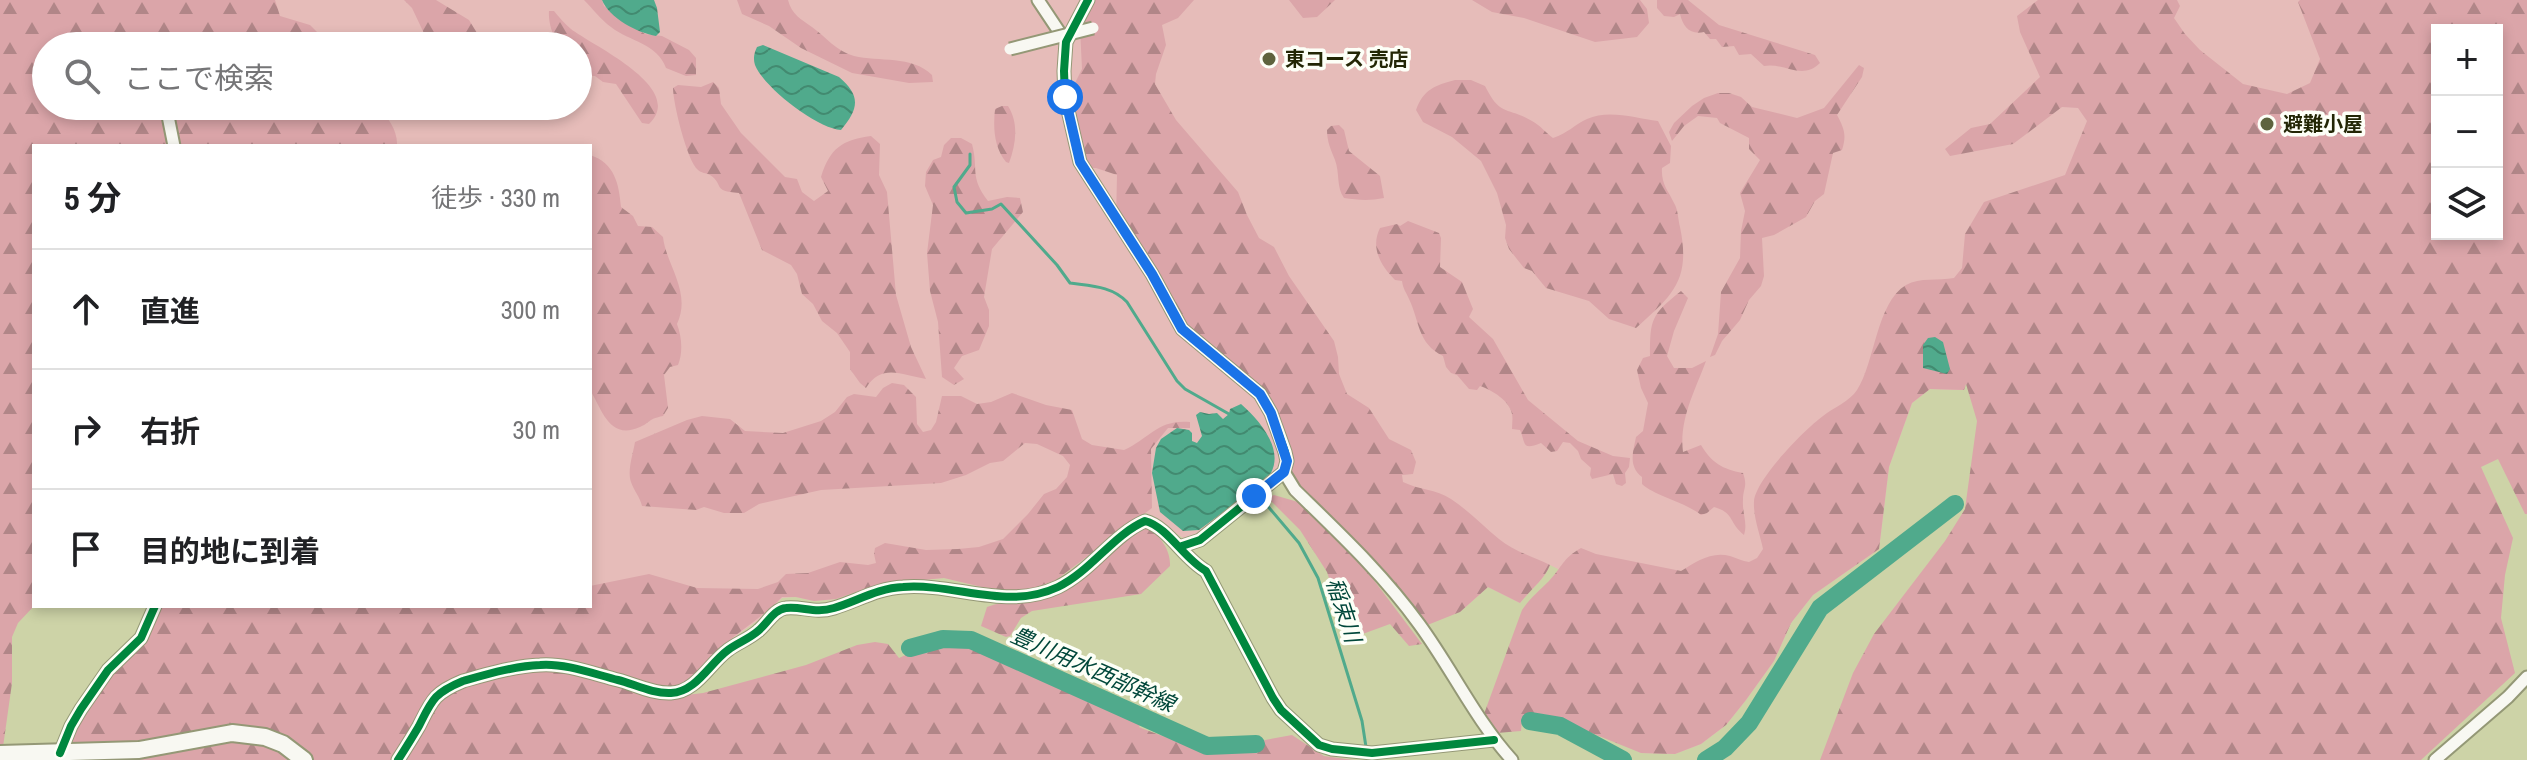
<!DOCTYPE html>
<html lang="ja">
<head>
<meta charset="utf-8">
<style>
	:root { --surface:#fff; --page:#f6f6f6; --text:#202124; --muted:#757577; --line:#e0e0e0 }
	body { margin:0; font-family:"Archivo Narrow","Noto Sans JP",sans-serif; background:var(--page); color:var(--text) }
	.controls { position:absolute; right:24px; top:24px; display:grid; overflow:hidden; border-radius:0px; box-shadow:0 4px 12px #0003 }
	.controls button { width:72px; height:72px; display:grid; place-items:center; padding:0; border:0; border-bottom:2px solid var(--line); background:var(--surface); color:var(--text); font:40px sans-serif }
	.stop { position:absolute; width:24px; height:24px; margin:-18px; border:6px solid #1a73e8; border-radius:50%; background:#fff }
	.stop.end { background:#1a73e8; border-color:#fff; box-shadow:0 2px 8px #0008 }
	.list { margin:0; padding:0; list-style:none }
	h2 { display:flex; justify-content:space-between; align-items:center; height:104px; margin:0; padding:0 32px; font-size:34px }
	h2 small { font-size:26px; font-weight:400; color:var(--muted) }
	.list li { display:grid; grid-template-columns:52px 1fr auto; gap:24px; align-items:center; box-sizing:border-box; height:120px; padding:0 32px; border-top:2px solid var(--line) }
	.list b { display:block; font-size:30px; white-space:nowrap }
	.list em { font-size:26px; font-style:normal; color:var(--muted) }
	.icon { flex:none; width:44px; height:44px; fill:none; stroke:currentColor; stroke-width:2; stroke-linecap:round; stroke-linejoin:round }
	.map { position:relative; flex:none; width:2527px; height:760px; overflow:hidden }
	.search { position:absolute; background:var(--surface); box-shadow:0 4px 12px #0003; left:32px; top:32px; width:560px; height:88px; display:flex; align-items:center; gap:20px; box-sizing:border-box; padding:0 28px; border-radius:44px; color:var(--muted); font-size:30px }
	.panel { position:absolute; background:var(--surface); box-shadow:0 4px 12px #0003; left:32px; top:144px; width:560px; height:464px; border-radius:0px }
	.map>svg:first-child { display:block }
	.grass { fill:#e6bcb9 }
	.forest { fill:url(#forest-firs); fill-rule:evenodd }
	.water { fill:url(#water-waves) }
	.lines { fill:none; stroke-linecap:round; stroke-linejoin:round }
	.stream { stroke:#50aa8c; stroke-width:3 }
	.river { stroke:#50aa8c; stroke-width:18 }
	.street-casing { stroke:#949876; stroke-width:15 }
	.secondary-casing { stroke:#949876; stroke-width:20 }
	.street { stroke:#f8f8f2; stroke-width:11 }
	.secondary { stroke:#f8f8f2; stroke-width:16 }
	.street-bridge-casing { stroke:#949876; stroke-width:15; stroke-linecap:butt }
	.street-bridge { stroke:#f8f8f2; stroke-width:11 }
	.cycleway-casing { stroke:#fdfff7; stroke-width:13 }
	.cycleway { stroke:#00873e; stroke-width:8 }
	.route { stroke:#1a73e8; stroke-width:10 }
	.poi-dot { fill:#5e633e; stroke:#fdfff7; stroke-width:3 }
	.labels { text-anchor:middle; stroke-width:7; stroke-linejoin:round; paint-order:stroke }
	.poi-label { font-size:20px; font-weight:bold; fill:#232605; stroke:#fdfff7; text-anchor:start }
	.water-label { font-size:22px; font-style:italic; fill:#01473a; stroke:#fdfff7 }
</style>
</head>
<body>
<div class="map">
<svg width="2527" height="760" viewBox="0 0 2527 760">
	<defs>
		<pattern id="forest-firs" width="22" height="20" patternUnits="userSpaceOnUse" patternTransform="scale(2)"><rect width="22" height="20" fill="#dba5a9"/><path d="M5 1l3.5 6h-7zM16 11l3.5 6h-7z" fill="#b18688"/></pattern>
		<pattern id="water-waves" width="16" height="10" patternUnits="userSpaceOnUse" patternTransform="scale(2)"><rect width="16" height="10" fill="#50aa8c"/><path d="M0 5q4-4 8 0t8 0" fill="none" stroke="#428a70"/></pattern>
	</defs>
	<rect width="100%" height="100%" fill="#cdd3a7"/>
	<path class="grass" d="M244,0H2527L2497,30H2437L1970,362L1964,390L1930,389L1912,403L1889,467L1879,549L1813,595L1791,623L1774,661L1746,700L1726,725L1701,744L1675,754L1641,753L1617,741L1584,582L1550,565C1544,580 1530,590 1520,603L1488,587L1460,612L1298,487L1290,470L1275,473L1189,542L1146,513L1056,580L1012,591L982,587L944,578L878,584L836,599L814,601L796,597L782,598L764,616L722,646L694,678L590,606V146H353L327,106H578V46H276Z"/>
	<path class="forest" d="M0,0H275L280,16L310,25L331,46H46V106H379C388,119 398,130 397,146H34V606L18,623L12,637V683L3,747H0Z
		M404,0H436L469,20L477,33V46H430L412,8Z
		M584,0H602L604,6L645,34L662,36L689,50L696,58V75L686,76L666,68C657,43 630,42 611,27C601,20 593,9 584,0Z
		M737,0H788C792,15 801,19 812,27C826,37 836,51 854,56C879,62 912,55 932,75L933,82L909,83L852,73L801,48L769,26L742,14Z
		M1093,0H1194L1178,18L1162,25L1166,45L1156,74L1155,84L1176,120L1238,192L1247,215L1259,238L1274,247L1289,276L1334,341L1338,357L1339,374L1347,394L1369,408L1389,439L1411,450L1416,462L1413,474L1402,475L1403,482C1419,490 1436,489 1451,499C1468,510 1484,527 1499,539C1513,551 1534,557 1550,565C1544,580 1530,590 1520,603L1488,587L1460,612L1425,626L1298,487L1264,404L1180,322L1116,220L1117,175L1096,168H1084L1069,95L1082,69L1080,28Z
		M1289,0H1335L1317,17L1303,18Z
		M1472,0H1640L1647,9L1649,23L1637,37L1595,42L1524,18L1492,12Z
		M1657,0H1688L1719,25L1815,55L1820,63C1802,81 1784,62 1764,66L1751,54L1739,55L1734,46L1722,47L1716,39H1710L1704,32C1690,35 1683,27 1680,14L1674,17L1664,16L1657,8Z
		M2038,0H2177L2180,6L2174,18L2185,34L2200,50L2243,84L2287,94L2310,83L2320,59L2298,2L2300,0H2527V514H2525L2498,459L2481,467L2513,538L2505,575L2501,618L2515,673L2421,760H1820L1853,673L1874,634L1945,541L1965,509L1977,421L1966,384L1964,390L1930,389L1912,403L1889,467L1879,549L1813,595L1791,623L1774,661L1746,700L1726,725L1701,744L1675,754L1641,753L1547,715L1539,714L1522,719L1521,731L1497,733L1484,714L1522,610C1530,598 1539,591 1549,581C1563,566 1562,559 1581,548L1596,554L1681,571C1696,562 1711,551 1730,556C1737,558 1742,561 1749,562L1757,558L1763,549C1760,534 1753,517 1754,501C1756,479 1805,429 1823,416C1833,408 1850,401 1857,390C1875,363 1876,303 1906,285C1920,277 1938,281 1954,278L1962,268L1965,234L1984,202L2065,175L2087,121L2078,108L2062,107L2013,144L1950,156L1945,149L1971,128L1990,124L2040,77L2020,32L2017,16ZM2437,30H2497V234H2437Z
		M549,11H554C559,17 565,24 571,29C593,46 687,88 649,124L642,123L616,84L603,82L595,76L578,75V46C573,46 569,47 564,46C553,43 548,21 549,11Z
		M1859,65L1864,68L1862,77L1837,115C1844,128 1847,135 1842,150L1833,153L1824,194L1815,201L1806,217L1774,235L1762,238L1764,276L1761,286L1749,300L1740,320L1722,341L1715,355L1710,357L1718,334L1721,292L1740,258L1741,231L1745,211L1740,193L1760,160L1749,149V138L1720,123L1717,118L1698,116L1684,126L1672,141L1669,132L1674,123L1692,106L1704,98L1718,93H1729L1741,97L1752,107L1797,118L1824,108Z
		M1455,80H1471L1485,86C1501,118 1507,106 1532,121C1540,125 1546,133 1553,138C1568,133 1574,125 1587,119C1608,109 1636,118 1658,121L1671,146L1670,163L1662,168C1661,184 1668,190 1674,203C1678,209 1678,219 1680,227C1691,280 1673,295 1636,328L1609,319L1589,301L1546,288L1532,271L1524,268L1509,249L1505,238L1506,225L1497,193L1481,161L1452,137L1423,122L1416,110C1423,90 1435,85 1455,80Z
		M713,82L719,88L721,104L741,133L785,177L797,179L802,192L814,201L828,191L821,177C830,148 842,140 871,136L880,144L879,175L887,192L896,295L911,347L926,379C901,375 882,363 866,388L860,383L850,369V352L837,333L822,321L813,304L802,294L797,274L791,265L762,250L739,193C711,191 725,185 710,175C706,173 701,173 698,170C687,161 673,103 673,88L678,85L701,87Z
		M1002,106H1008C1019,123 1016,144 1009,163L1006,162C994,147 993,128 995,109Z
		M1339,125L1344,130L1349,151L1380,176L1384,198C1370,201 1357,200 1344,198C1336,187 1340,173 1335,160C1331,150 1327,142 1327,130L1331,126Z
		M951,138H961L972,144C979,170 969,176 988,201L1007,197L1020,198L1023,212L992,249L984,297L989,310V326L979,350L962,356L954,368L964,379L954,385L942,377L938,322L930,291L927,253L933,205L925,186L926,172L933,160L941,157L944,145Z
		M590,155C615,163 619,184 621,207L633,216L638,226L652,227L663,237C666,265 692,292 677,324C682,337 683,353 678,365L670,367L664,375L668,408L663,416C648,419 651,422 640,427C609,441 602,409 590,390Z
		M1408,221L1439,233L1441,238L1440,267L1462,282L1473,309L1469,317L1493,339L1528,400L1578,441L1613,456L1630,458L1629,467L1625,473L1626,483L1622,486L1616,484L1613,474L1592,479L1590,475L1591,468L1581,459L1578,451L1570,443L1563,442L1557,451L1551,452L1541,443C1521,451 1526,443 1520,430L1512,429C1512,424 1513,419 1512,414C1510,401 1492,390 1480,386L1477,390L1469,389L1457,375L1451,373L1446,367L1443,356C1417,343 1420,322 1409,299C1406,292 1403,289 1402,281L1395,280C1381,266 1370,248 1380,228L1397,224L1400,226Z
		M1681,291L1688,298L1674,331L1667,356L1674,368H1692L1706,361C1695,391 1679,419 1683,452L1701,445C1712,463 1722,469 1743,473C1748,487 1743,488 1743,500C1742,513 1748,523 1744,535C1728,522 1735,513 1714,507L1707,513L1701,515C1685,502 1655,496 1642,484V477C1628,466 1633,452 1636,437L1643,431L1648,403L1641,388L1637,370L1643,358L1650,356C1650,319 1651,315 1681,291Z
		M892,383L904,385L916,397L917,424L923,432L931,430L936,422L942,396H961L977,404L991,402L1012,393L1046,405L1072,410L1082,439L1092,445L1124,450C1150,438 1158,419 1190,422V428H1168L1151,449L1152,508L1056,580L1032,589L1012,591L982,587L944,578L878,584L836,599L814,601L796,597H782C764,616 744,628 724,645C702,663 698,683 666,688L561,662L453,681L395,760H311L274,734L158,745L74,746L72,739L79,714L112,673L139,650L157,606H590V586L649,574L697,588L758,589L778,582L786,574L808,573L840,562L868,565L876,563L874,554L875,548L885,543L926,550L958,549L979,547L1003,539L1028,514L1044,494L1056,489L1067,477L1070,465L1063,456L1037,444L1025,443L1003,461L990,463L966,475L941,483L821,490L759,504L744,513H724L704,507L696,510L642,506C640,497 634,491 631,482C627,471 633,454 635,442L687,420L702,416L730,419L745,431L783,433L821,421L835,412L847,397L854,394L876,397L883,388Z
		M1274,495L1305,504L1367,571L1422,644L1409,646L1390,624L1349,639L1327,572L1300,530L1268,498Z
		M1143,527C1159,532 1171,550 1170,566L1141,594L1032,611L1021,618L1010,636L1006,637L981,626L987,607C1003,600 1021,604 1037,599C1077,585 1111,553 1143,527Z
		M947,641L977,646L1142,720L1139,727C1168,740 1242,760 1265,740L1292,735L1324,756L1354,760H403L433,703L454,688L535,668L562,670L678,696L703,693L806,665L857,645L875,642L888,644L899,658L923,647Z
		M231,739L262,741L297,760H0L157,756Z"/>
	<path class="water" d="M602,0H654L657,8L660,32L656,36C638,33 609,18 602,0Z
		M763,45L839,77C861,96 859,108 841,130C818,129 764,88 755,65C753,59 754,53 757,47Z
		M1935,337L1943,342L1950,369L1947,374L1923,368V345L1928,338Z
		M1241,404C1259,420 1284,448 1271,473L1233,505L1199,530L1183,531L1160,512L1152,473L1156,448L1161,439L1177,428L1189,430L1192,433V441L1197,443L1202,436L1196,415L1200,412L1209,414L1217,413L1223,419L1229,414L1230,409Z"/>
	<g class="lines">
		<path class="stream" d="M970,154V165L954,187L957,202L966,213L992,209L1001,204L1057,265L1070,283C1091,286 1112,286 1127,302L1177,381L1185,389L1229,414
			M1260,497L1299,543L1318,578L1362,721L1366,747"/>
		<path class="river" d="M910,648L943,639L971,640L1207,746L1256,744
			M1530,721L1560,726L1623,760
			M1706,760L1725,748L1749,723L1820,608L1955,504"/>
		<g class="street-casing">
			<path id="street" d="M1038,0L1066,42
				M1088,0L1066,42L1064,71L1065,97L1080,162L1152,274L1182,329L1260,394L1271,413L1285,452L1287,461L1284,472L1200,540L1179,547
				M138,45L139,46
				M166,106L174,146
				M1284,472L1295,490C1339,533 1383,574 1419,624C1452,669 1475,719 1512,760
				M60,753L71,726L81,709L108,670L141,638L155,606
				M398,760C405,749 412,738 419,726C432,700 434,693 463,681C488,674 515,666 540,665C565,663 594,674 618,680C634,684 653,694 671,693C696,692 709,664 728,650C737,643 749,639 758,631C767,624 774,609 786,608C802,606 815,614 834,608C857,601 878,588 903,587C956,583 1007,611 1058,587C1091,571 1113,535 1145,521C1168,527 1184,559 1206,571L1273,698L1281,710L1319,745L1332,749L1372,753L1494,740
				M2435,760L2508,697L2527,677"/>
		</g>
		<g class="secondary-casing">
			<path id="secondary" d="M0,754L139,750L232,733L265,737L283,744L304,760"/>
		</g>
		<use href="#street" class="street"/>
		<use href="#secondary" class="secondary"/>
		<g class="street-bridge-casing">
			<path id="street-bridge" d="M1010,49L1093,28"/>
		</g>
		<use href="#street-bridge" class="street-bridge"/>
		<g class="cycleway-casing">
			<path id="cycleway" d="M1088,0L1066,42L1064,71L1065,97L1080,162L1152,274L1182,329L1260,394L1271,413L1285,452L1287,461L1284,472L1200,540L1179,547
				M60,753L71,726L81,709L108,670L141,638L155,606
				M398,760C405,749 412,738 419,726C432,700 434,693 463,681C488,674 515,666 540,665C565,663 594,674 618,680C634,684 653,694 671,693C696,692 709,664 728,650C737,643 749,639 758,631C767,624 774,609 786,608C802,606 815,614 834,608C857,601 878,588 903,587C956,583 1007,611 1058,587C1091,571 1113,535 1145,521C1168,527 1184,559 1206,571L1273,698L1281,710L1319,745L1332,749L1372,753L1494,740"/>
		</g>
		<use href="#cycleway" class="cycleway"/>
	</g>
	<g class="lines">
		<path class="route" d="M1065,97L1080,162L1152,274L1182,329L1260,394L1271,413L1287,461L1284,472L1254,496"/>
	</g>
	<g class="poi-dot">
		<circle cx="1269" cy="59" r="8"/>
		<circle cx="2267" cy="124" r="8"/>
	</g>
	<g class="labels">
		<g class="poi-label">
			<text x="1285" y="66">東コース 売店</text>
			<text x="2283" y="131">避難小屋</text>
		</g>
		<g class="water-label">
			<text transform="translate(1344 610) rotate(72)" y="8">稲束川</text>
			<text transform="translate(1093 669) rotate(24)" y="8">豊川用水西部幹線</text>
		</g>
	</g>
</svg>
<div class="controls">
<button>+</button>
<button>−</button>
<button><svg class="icon" aria-label="layers" viewBox="0 0 24 24"><path d="M12 4l9 5-9 5-9-5zM3 14l9 5 9-5"/></svg></button>
</div>
<div class="stop" style="left:1065px;top:97px"></div>
<div class="stop end" style="left:1254px;top:496px"></div>
<div class="search"><svg class="icon" aria-label="search" viewBox="0 0 24 24"><circle cx="10" cy="10" r="6"/><path d="M15 15l6 6"/></svg>ここで検索</div>
<section class="panel">
<h2>5 分<small>徒歩 · 330 m</small></h2>
<ul class="list">
<li><svg class="icon" aria-label="ahead" viewBox="0 0 24 24"><path d="M12 20V5M6 11l6-6 6 6"/></svg><div><b>直進</b></div><em>300 m</em></li>
<li><svg class="icon" aria-label="right" viewBox="0 0 24 24"><path d="M7 20v-9h11M14 6l5 5-5 5"/></svg><div><b>右折</b></div><em>30 m</em></li>
<li><svg class="icon" aria-label="arrive" viewBox="0 0 24 24"><path d="M6 21V4h12l-3 4 3 4H6"/></svg><div><b>目的地に到着</b></div></li>
</ul>
</section>
</div>
</body>
</html>
